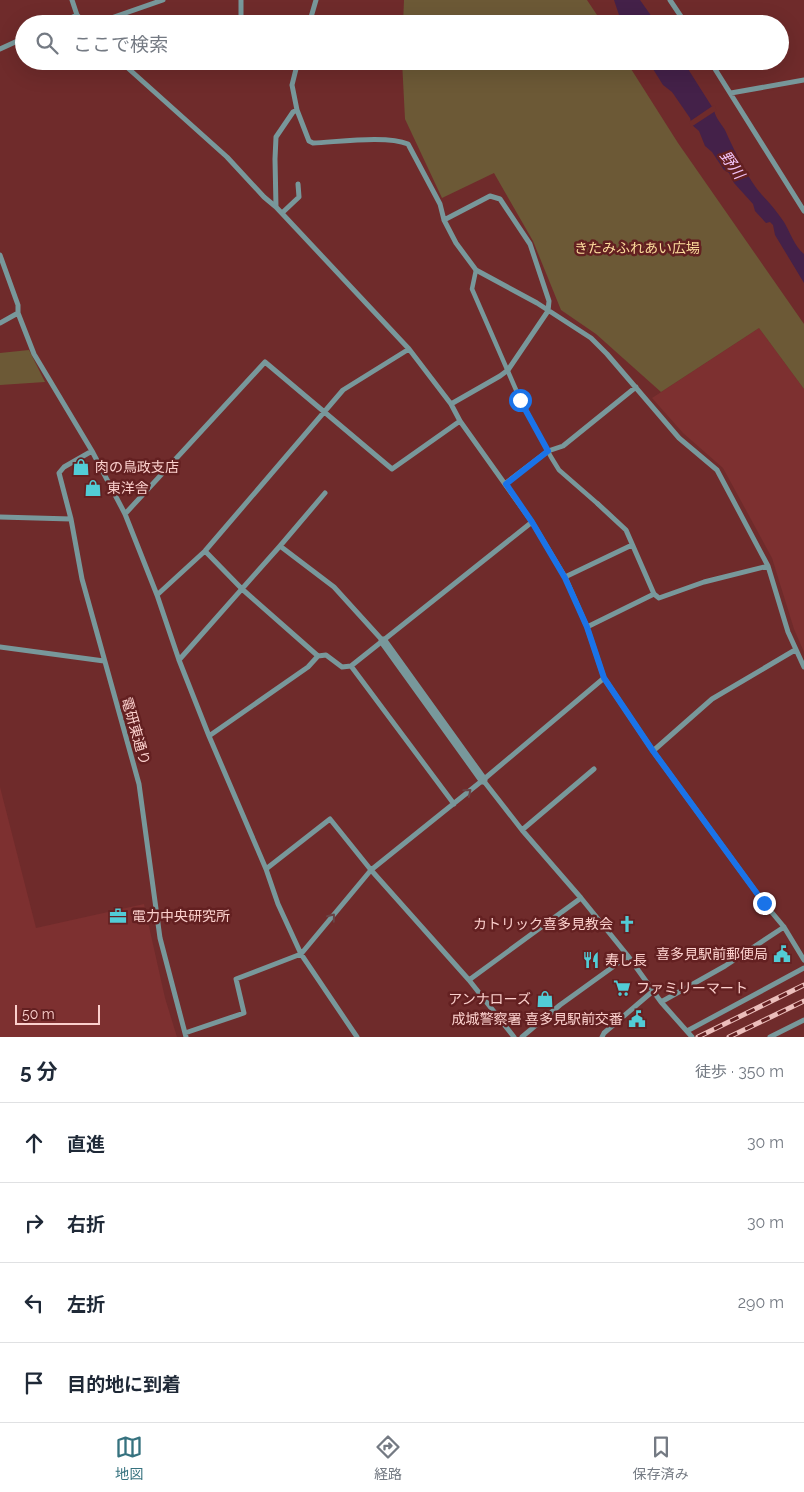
<!DOCTYPE html>
<html lang="ja">
<head>
<meta charset="utf-8">
<style>
	:root { --surface:#fff; --page:#f2f2f3; --text:#1f2937; --muted:#747a83; --line:#e0e1e3; --accent:#36727f }
	body { margin:0; font-family:Raleway,"Noto Sans JP",sans-serif; background:var(--page); color:var(--text) }
	.scale { position:absolute; left:15px; bottom:12px; width:85px; box-sizing:border-box; padding-left:5px; border:2px solid #fbd0cd; border-top:0; font-size:14px; line-height:18px; white-space:nowrap; color:#fbd0cd; -webkit-text-stroke:4px #632021; paint-order:stroke }
	.stop { position:absolute; width:15px; height:15px; margin:-11px; border:4px solid #1a73e8; border-radius:50%; background:#fff }
	.stop.end { background:#1a73e8; border-color:#fff; box-shadow:0 1px 5px #0008 }
	.list { margin:0; padding:0; list-style:none }
	h2 { display:flex; justify-content:space-between; align-items:center; height:65px; margin:0; padding:0 20px; font-size:21px }
	h2 small { font-size:16px; font-weight:400; color:var(--muted) }
	.list li { display:grid; grid-template-columns:32px 1fr auto; gap:15px; align-items:center; box-sizing:border-box; height:80px; padding:0 20px; border-top:1px solid var(--line) }
	.list b { display:block; font-size:19px; white-space:nowrap }
	.list em { font-size:16px; font-style:normal; color:var(--muted) }
	.icon { flex:none; width:28px; height:28px; fill:none; stroke:currentColor; stroke-width:2; stroke-linecap:round; stroke-linejoin:round }
	.map { position:relative; flex:none; width:804px; height:1037px; overflow:hidden }
	.search { position:absolute; background:var(--surface); box-shadow:0 5px 20px #0002; left:15px; right:15px; top:15px; height:55px; display:flex; align-items:center; gap:12px; box-sizing:border-box; padding:0 18px; border-radius:28px; color:var(--muted); font-size:19px }
	.sheet { height:385px; background:var(--surface) }
	nav { display:flex; justify-content:space-around; align-items:center; box-sizing:border-box; height:70px; border-top:1px solid var(--line); background:var(--surface); font-size:14px; color:var(--muted) }
	nav a { display:grid; justify-items:center; gap:2px }
	nav .on { color:var(--accent) }
	.map>svg:first-child { display:block }
	.built { fill:#7d3030 }
	.green { fill:#6c5936 }
	.water { fill:#442149 }
	.pier { fill:#6f2b2b }
	.lines { fill:none; stroke-linecap:round; stroke-linejoin:round }
	.pedestrian { stroke:#78989b; stroke-width:4.5 }
	.minor { stroke:#78989b; stroke-width:5 }
	.tertiary { stroke:#78989b; stroke-width:9 }
	.rail-casing { stroke:#ecbebb; stroke-width:5 }
	.rail { stroke:#632021; stroke-width:3; stroke-dasharray:9; stroke-linecap:butt }
	.oneway { stroke:#694446 }
	.route { stroke:#1a73e8; stroke-width:6 }
	.labels { text-anchor:middle; stroke-width:5; stroke-linejoin:round; paint-order:stroke }
	.park-label { font-size:14px; fill:#fbda9b; stroke:#632021 }
	.poi-label { font-size:14px; fill:#fbd0cd; stroke:#632021; text-anchor:start }
	.street-label { font-size:14px; fill:#fbd0cd; stroke:#632021 }
	.water-label { font-size:15px; font-style:italic; fill:#f3c3f8; stroke:#632021 }
</style>
</head>
<body>
<div class="map">
<svg width="804" height="1037" viewBox="0 0 804 1037">
	<rect width="100%" height="100%" fill="#6f2b2b"/>
	<path class="built" d="M759,328L804,389V652L794,629L772,558L723,468L683,433L652,398Z
		M0,787L36,928L144,904L165,998L177,1037H0Z"/>
	<path class="green" d="M404,0H587L603,24H403Z
		M402,61H626L678,143L804,324V389L759,328L661,392L596,334L561,310L533,241L494,173L442,198L405,119Z
		M29,350L45,382L0,385V353Z"/>
	<path class="water" d="M614,0H640L657,24H624L620,18Z
		M648,61H683L714,110C716,119 721,123 725,130C734,150 748,179 762,195C770,203 777,212 784,222C790,232 795,247 804,254V283L775,235L773,225L770,222L766,223L755,211L753,204L734,183L729,173L724,170L712,152L705,146L699,131L692,125L690,118L672,92L663,85Z"/>
	<path class="pier" d="M714,105L717,110L691,127L689,122Z"/>
	<g class="lines">
		<path class="pedestrian" d="M476,270L472,289L520,399L551,457L559,470L598,504"/>
		<path class="minor" d="M72,0L77,15
			M241,0V24
			M670,0L686,24
			M58,24L77,15L85,24
			M94,24L163,0
			M309,24L316,0
			M0,49L24,38
			M120,61L227,157L264,197L276,207L409,349L451,404L460,421L532,522L565,577L587,627L604,678L653,751L764,903L784,927L804,960
			M298,61L292,85L297,110L309,141L313,143C338,142 387,135 408,144L440,204L444,220L456,243L476,270L537,303L591,338L607,354L679,438L717,470L768,566L788,632L804,667
			M710,61L804,211
			M731,93L804,80
			M276,207L275,159L276,137L293,112L297,110
			M282,213L299,197L298,184
			M444,220L490,196L500,199L530,244L549,301L548,311L508,370L500,376L451,404
			M0,255L18,305V313L34,354L92,451L125,514L157,595L179,660L209,736L266,869L278,904L301,954L357,1037
			M0,323L18,313
			M92,451L64,467L59,473L71,519L82,579L139,784L160,938L186,1037
			M506,483L548,451L563,446L636,387
			M598,504L626,530L654,594L659,598L704,582L768,566
			M125,514L265,362L392,469L460,421
			M0,517L71,519
			M280,546L334,587L383,641
			M205,551L242,589L318,656L326,655L342,667L351,666L454,804
			M565,577L632,545
			M157,595L205,551L343,390L409,349
			M587,627L654,594
			M0,647L104,661
			M179,660L280,546L325,493
			M351,666L532,522
			M209,736L308,667L318,656
			M653,751L712,699L795,650
			M483,780L522,830L581,898L628,956L661,1002L692,1037
			M522,830L594,769
			M266,869L330,819L371,870L469,980L514,1037
			M469,980L581,898
			M661,1002L725,966L784,927
			M687,1031L804,968
			M185,1033L244,1013L236,979L301,954L371,870L483,780L604,678
			M522,1037L560,1005L628,956
			M602,1037L604,1033L653,991
			M770,1037L804,1020"/>
		<path class="tertiary" d="M383,641L483,780"/>
		<g class="rail-casing">
			<path id="rail" d="M698,1037L804,985
				M729,1037L804,1001"/>
		</g>
		<use href="#rail" class="rail"/>
	</g>
	<defs><path id="oneway-chevron" d="M-2-3.5L2.5 0L-2 3.5" fill="none" stroke-width="1.6" stroke-linecap="round" stroke-linejoin="round" transform="scale(1.25)"/></defs>
	<g class="oneway">
		<use href="#oneway-chevron" transform="translate(468 792) rotate(-39)"/>
		<use href="#oneway-chevron" transform="translate(332 917) rotate(-51)"/>
	</g>
	<g class="lines">
		<path class="route" d="M520,400L548,451L506,484L532,522L565,578L587,627L604,678L653,751L764,903"/>
	</g>
	<defs>
		<g id="shop-bare" transform="scale(1.35)"><path d="M-5-2.5h2.3a2.7 3.5 0 0 1 5.4 0H5L5.5 6h-11ZM-1.5-2.5h3a1.5 2.3 0 0 0-3 0Z" fill="#52ccd6" stroke="#632021" stroke-width="2.5" paint-order="stroke"/></g>
		<g id="office-bare" transform="scale(1.35)"><path d="M-6-3h4V-5.5h4V-3h4V5H-6ZM-1-4.5V-3h2v-1.5ZM-6 0V1H6V0Z" fill="#52ccd6" stroke="#632021" stroke-width="2.5" paint-order="stroke"/></g>
		<g id="church-bare" transform="scale(1.35)"><path d="M-1.2-6h2.4v3.5h3.3v2.4h-3.3V6h-2.4V-.1h-3.3v-2.4h3.3Z" fill="#52ccd6" stroke="#632021" stroke-width="2.5" paint-order="stroke"/></g>
		<g id="civic-bare" transform="scale(1.35)"><path d="M-.6-6.5H3V-4.5H.6V-3L4-1V1h2V6H-6V1h2V-1L-.6-3ZM-1.2 2.5V6h2.4V2.5Z" fill="#52ccd6" stroke="#632021" stroke-width="2.5" paint-order="stroke"/></g>
		<g id="restaurant-bare" transform="scale(1.35)"><path d="M-5-6h1v4h1v-4h1v4h1v-4h1v5L-1.5 .5V6h-2V.5L-5-1ZM5-6V6H3V1.5H1.5Q1.5-4 5-6Z" fill="#52ccd6" stroke="#632021" stroke-width="2.5" paint-order="stroke"/></g>
		<g id="supermarket-bare" transform="scale(1.35)"><path d="M-6-5.5h2.5l.6 2H6L4.5 2H-2.5L-4.4-4H-6ZM-1.5 3.2a1.3 1.3 0 1 0 .1 0ZM3 3.2a1.3 1.3 0 1 0 .1 0Z" fill="#52ccd6" stroke="#632021" stroke-width="2.5" paint-order="stroke"/></g>
	</defs>
	<g fill-rule="evenodd">
		<use href="#shop-bare" x="81" y="467"/>
		<use href="#shop-bare" x="93" y="488"/>
		<use href="#office-bare" x="118" y="916"/>
		<use href="#church-bare" x="627" y="924"/>
		<use href="#civic-bare" x="782" y="954"/>
		<use href="#restaurant-bare" x="591" y="960"/>
		<use href="#supermarket-bare" x="622" y="988"/>
		<use href="#shop-bare" x="545" y="999"/>
		<use href="#civic-bare" x="637" y="1019"/>
	</g>
	<g class="labels">
		<g class="park-label">
			<text x="637" y="253">きたみふれあい広場</text>
		</g>
		<g class="poi-label">
			<text x="95" y="472">肉の鳥政支店</text>
			<text x="107" y="493">東洋舎</text>
			<text x="132" y="921">電力中央研究所</text>
			<text x="613" y="929" text-anchor="end">カトリック喜多見教会</text>
			<text x="768" y="959" text-anchor="end">喜多見駅前郵便局</text>
			<text x="605" y="965">寿し長</text>
			<text x="636" y="993">ファミリーマート</text>
			<text x="531" y="1004" text-anchor="end">アンナローズ</text>
			<text x="623" y="1024" text-anchor="end">成城警察署 喜多見駅前交番</text>
		</g>
		<g class="street-label">
			<text transform="translate(136 731) rotate(74)" y="5">電研東通り</text>
		</g>
		<g class="water-label">
			<text transform="translate(732 165) rotate(55)" y="5">野川</text>
		</g>
	</g>
</svg>
<div class="scale">50 m</div>
<div class="stop" style="left:520px;top:400px"></div>
<div class="stop end" style="left:764px;top:903px"></div>
<div class="search"><svg class="icon" aria-label="search" viewBox="0 0 24 24"><circle cx="10" cy="10" r="6"/><path d="M15 15l6 6"/></svg>ここで検索</div>
</div>
<section class="sheet">
<h2>5 分<small>徒歩 · 350 m</small></h2>
<ul class="list">
<li><svg class="icon" aria-label="ahead" viewBox="0 0 24 24"><path d="M12 20V5M6 11l6-6 6 6"/></svg><div><b>直進</b></div><em>30 m</em></li>
<li><svg class="icon" aria-label="right" viewBox="0 0 24 24"><path d="M7 20v-9h11M14 6l5 5-5 5"/></svg><div><b>右折</b></div><em>30 m</em></li>
<li><svg class="icon" aria-label="left" viewBox="0 0 24 24"><path d="M17 20v-9H6M10 6l-5 5 5 5"/></svg><div><b>左折</b></div><em>290 m</em></li>
<li><svg class="icon" aria-label="arrive" viewBox="0 0 24 24"><path d="M6 21V4h12l-3 4 3 4H6"/></svg><div><b>目的地に到着</b></div></li>
</ul>
</section>
<nav>
<a class="on"><svg class="icon" aria-label="map" viewBox="0 0 24 24"><path d="M3 6l6-2 6 2 6-2v14l-6 2-6-2-6 2zM9 4v14M15 6v14"/></svg>地図</a>
<a><svg class="icon" aria-label="directions" viewBox="0 0 24 24"><path d="M12 3l9 9-9 9-9-9zM9 14v-3h6M13 9l2 2-2 2"/></svg>経路</a>
<a><svg class="icon" aria-label="saved" viewBox="0 0 24 24"><path d="M7 4h10v16l-5-4-5 4z"/></svg>保存済み</a>
</nav>
</body>
</html>
